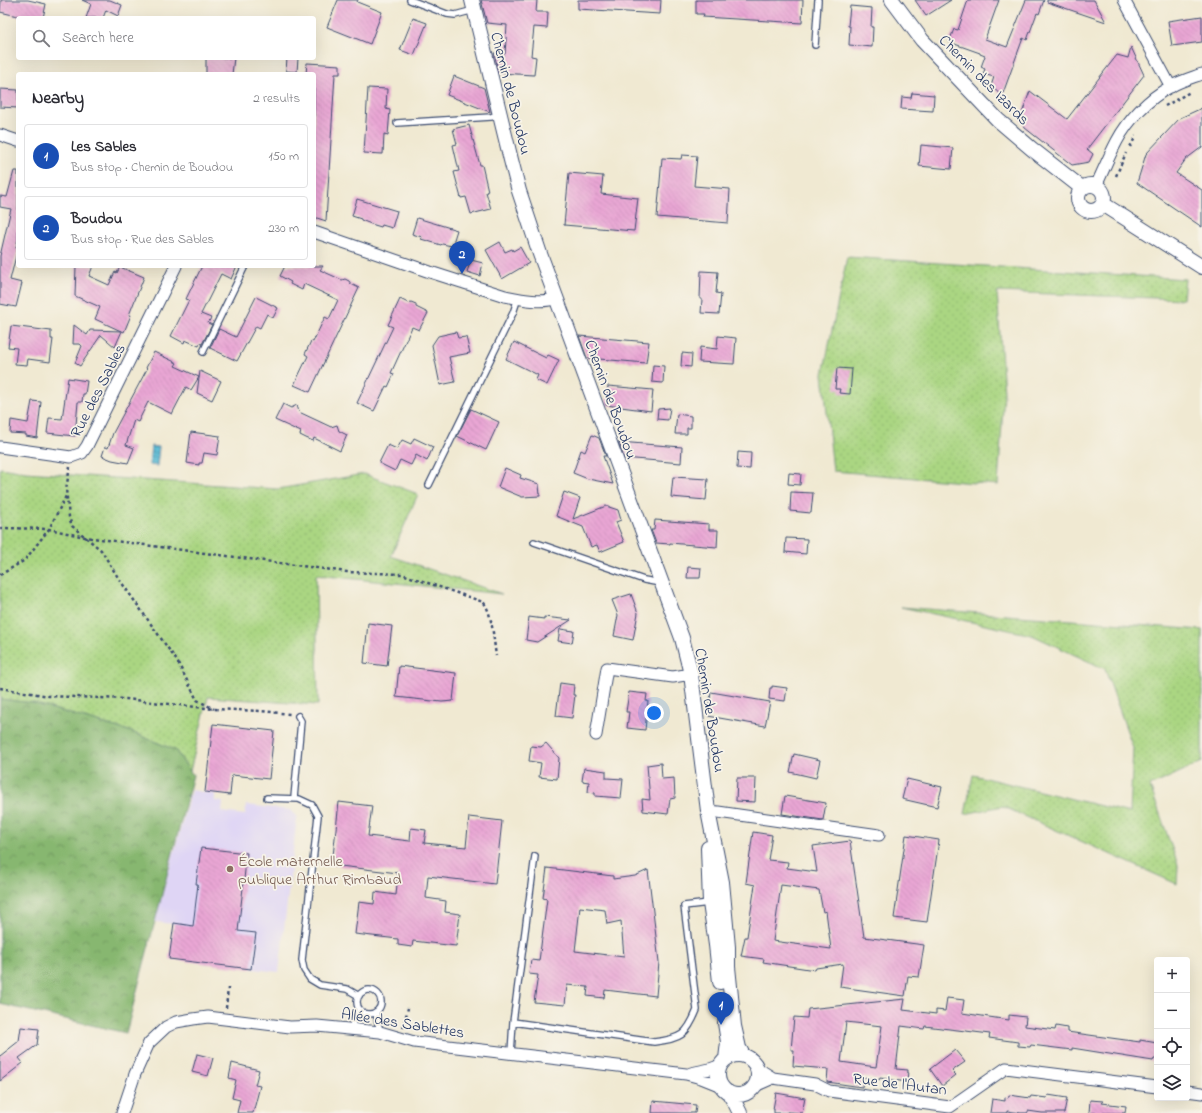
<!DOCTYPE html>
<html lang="en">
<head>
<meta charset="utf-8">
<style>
	:root { --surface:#fff; --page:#f7f7f7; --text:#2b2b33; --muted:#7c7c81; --line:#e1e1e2; --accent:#7c3aed }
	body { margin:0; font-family:"Indie Flower",sans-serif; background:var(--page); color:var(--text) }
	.controls { position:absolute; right:12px; bottom:12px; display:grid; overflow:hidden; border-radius:4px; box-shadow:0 4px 16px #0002 }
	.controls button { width:36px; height:36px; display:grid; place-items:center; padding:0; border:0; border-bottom:1px solid var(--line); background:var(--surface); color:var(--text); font:20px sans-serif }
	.you { position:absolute; left:654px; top:713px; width:14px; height:14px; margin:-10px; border:3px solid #fff; border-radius:50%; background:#1a73e8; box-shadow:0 0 0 6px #1a73e833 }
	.badge { display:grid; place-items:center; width:26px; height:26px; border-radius:50%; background:var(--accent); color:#fff; font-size:13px; font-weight:700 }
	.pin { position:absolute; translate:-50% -33px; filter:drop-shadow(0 1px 2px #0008) }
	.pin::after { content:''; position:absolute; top:21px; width:14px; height:12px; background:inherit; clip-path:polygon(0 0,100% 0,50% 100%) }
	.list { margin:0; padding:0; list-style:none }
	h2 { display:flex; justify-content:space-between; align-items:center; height:52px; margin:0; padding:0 16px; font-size:17px }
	h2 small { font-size:13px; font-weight:400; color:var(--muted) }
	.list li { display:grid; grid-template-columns:26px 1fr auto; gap:12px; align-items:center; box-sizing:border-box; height:64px; margin:0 8px 8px; padding:0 8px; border:1px solid var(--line); border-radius:4px }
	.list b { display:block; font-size:15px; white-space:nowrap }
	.list p { margin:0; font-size:13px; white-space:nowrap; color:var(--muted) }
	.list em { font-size:13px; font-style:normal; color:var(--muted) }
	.icon { flex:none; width:22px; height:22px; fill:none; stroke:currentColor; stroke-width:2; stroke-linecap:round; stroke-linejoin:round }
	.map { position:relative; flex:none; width:1202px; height:1113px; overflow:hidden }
	.search { position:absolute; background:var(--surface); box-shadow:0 4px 16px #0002; left:16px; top:16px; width:300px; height:44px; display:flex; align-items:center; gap:10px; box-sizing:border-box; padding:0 14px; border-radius:4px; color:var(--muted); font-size:15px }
	.panel { position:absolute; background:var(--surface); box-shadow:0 4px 16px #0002; left:16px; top:72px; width:300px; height:196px; border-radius:4px }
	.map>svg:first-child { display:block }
	.built { fill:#dfd5f5 }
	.grass { fill:url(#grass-dots); stroke:#628270 }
	.forest { fill:url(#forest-crowns); stroke:#517367 }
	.water { fill:url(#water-rules); stroke:#387398 }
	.building { fill:url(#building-back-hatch); fill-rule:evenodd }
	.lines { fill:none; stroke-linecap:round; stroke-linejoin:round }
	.service-casing { stroke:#3b4b6f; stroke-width:8 }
	.minor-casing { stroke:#3b4b6f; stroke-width:13 }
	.tertiary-casing { stroke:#3b4b6f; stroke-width:16 }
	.path { stroke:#3b4b6f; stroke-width:2.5; stroke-dasharray:3 3; stroke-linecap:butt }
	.service { stroke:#fff; stroke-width:5.5 }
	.minor { stroke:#fff; stroke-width:11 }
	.tertiary { stroke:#fff; stroke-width:14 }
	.education-dot { fill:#8d6e63; stroke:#f7f3e8; stroke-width:1.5 }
	.labels { text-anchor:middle; stroke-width:3.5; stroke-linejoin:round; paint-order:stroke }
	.street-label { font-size:16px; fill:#1b2f5e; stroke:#f7f3e8 }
	.education-label { font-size:16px; fill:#785e54; stroke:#f7f3e8; text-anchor:start }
</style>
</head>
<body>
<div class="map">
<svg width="1202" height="1113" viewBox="0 0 1202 1113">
	<defs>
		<pattern id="grass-dots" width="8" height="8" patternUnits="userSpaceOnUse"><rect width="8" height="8" fill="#aad682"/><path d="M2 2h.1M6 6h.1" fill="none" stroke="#92b873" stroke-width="1.8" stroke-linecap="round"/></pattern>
		<pattern id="forest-crowns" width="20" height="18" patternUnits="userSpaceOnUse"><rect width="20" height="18" fill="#87b770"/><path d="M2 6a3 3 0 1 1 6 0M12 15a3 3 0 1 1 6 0" fill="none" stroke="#6e955f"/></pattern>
		<pattern id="water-rules" width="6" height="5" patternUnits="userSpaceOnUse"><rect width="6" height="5" fill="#54b7d2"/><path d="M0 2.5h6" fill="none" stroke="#4595ae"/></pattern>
		<pattern id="building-back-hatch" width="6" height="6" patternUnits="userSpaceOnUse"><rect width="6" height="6" fill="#e9a6d4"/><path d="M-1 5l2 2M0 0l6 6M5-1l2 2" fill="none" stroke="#c78fb8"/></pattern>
	</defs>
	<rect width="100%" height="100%" fill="#f7f3e8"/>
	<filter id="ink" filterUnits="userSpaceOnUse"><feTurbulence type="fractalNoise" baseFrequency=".025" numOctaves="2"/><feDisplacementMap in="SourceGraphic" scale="8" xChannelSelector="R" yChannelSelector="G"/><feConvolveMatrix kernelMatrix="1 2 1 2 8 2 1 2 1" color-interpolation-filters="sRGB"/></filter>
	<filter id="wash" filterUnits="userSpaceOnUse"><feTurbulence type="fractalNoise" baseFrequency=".012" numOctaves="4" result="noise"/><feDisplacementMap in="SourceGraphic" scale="16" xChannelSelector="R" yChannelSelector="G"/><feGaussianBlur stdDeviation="0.9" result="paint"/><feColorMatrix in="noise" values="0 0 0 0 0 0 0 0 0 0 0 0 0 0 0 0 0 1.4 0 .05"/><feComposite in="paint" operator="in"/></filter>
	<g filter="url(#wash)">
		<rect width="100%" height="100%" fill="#f0e9d2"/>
		<path class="built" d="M191,790L215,794V801L223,802L222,812L245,815L246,805L291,810L297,817L279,972L169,959L174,924L155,922Z"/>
		<path class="grass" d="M847,257L1185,279L1183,299L997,292L1004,393L998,485L833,471L823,374Z
			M0,468L26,472L278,489L364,474L418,494L391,556L502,594L316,575L318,705L208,697L190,771L175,750L129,731L33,703L0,699Z
			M901,607L1202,630V762L1150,786L1178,865L1177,884L1002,806L965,814L973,775L1130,813L1133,748L1105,669L1032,635Z"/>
		<path class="forest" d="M0,699L33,703L129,731L175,750L193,775L126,1033L0,1004Z"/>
		<path class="water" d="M151,446L159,447L157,466L149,465Z"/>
		<g id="blocks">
			<path class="building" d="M1,0H28L46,4L43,18H26L0,12Z
				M82,0H110L122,5L118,16L106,10L103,18H86L91,4Z
				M338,0H358L357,2L382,12L370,44L327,27Z
				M481,0H537L536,12H548L547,28L534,27L531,56L536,57L534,75L499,73L494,53L505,54L507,25L487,23Z
				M578,0H661L660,14L578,9Z
				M696,0H803L802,23L703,17L704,14H696Z
				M915,0H951L926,16Z
				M968,0H999L985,39L1007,47L1026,0H1044L1039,14L1037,13L1027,40L1023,38L1002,96L991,86L994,77L983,74L985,69L981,67L985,56L980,54V53L949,42L954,29L958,30Z
				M1047,0H1094L1106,22L1047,2Z
				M850,6L872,8L871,27H873L872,47L849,45L850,26H848Z
				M1202,16V42L1172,46L1168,21Z
				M413,18L427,23L414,55L400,50Z
				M1131,47L1144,75L1087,149L1093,154L1089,162L1072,165L1025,128L1020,119L1030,91L1067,119L1117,55L1128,58Z
				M206,58H234L232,74H206Z
				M287,58H298L297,72L286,71Z
				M307,63L340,65V74H335L326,221L314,217V74H306Z
				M454,76L484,88L490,112L447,95Z
				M368,88L387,89L386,109L390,110L388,135L384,134L383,154L364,153Z
				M0,89L18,90V108L0,107Z
				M912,93L934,95L933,111L901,109L902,97L911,98Z
				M1202,108V147L1186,159L1176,173L1202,190V227L1137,183L1146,154L1180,118Z
				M469,125L480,165H482L488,191L486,192L491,209L471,214L466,197L461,198L454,172L459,171L453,145L457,144L453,129Z
				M921,145L953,148L951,169L919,166Z
				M682,155L697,156L694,186L730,189L728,223L657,217L662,158L681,159Z
				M14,171H18V239L16,248H18L10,280L22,283L16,307L0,304V256L11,209L0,207V196L7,197Z
				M569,173L603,176L601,194L638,198L634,231L564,225Z
				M357,199L397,211L392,228L382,225L381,227L371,224L361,220V219L352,216Z
				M417,218L457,230L452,246L442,244L441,245L421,239L422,237L412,234Z
				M500,242L505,252L512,249L513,251L520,247L529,263L502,279L486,250Z
				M471,260L483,263L480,276L467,272Z
				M76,266H93L89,276L109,285L115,272L117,273L120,267L144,277L129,315H131L124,332L122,331L115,347L101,335L80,366L75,363L82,346L80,344H73L74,325L87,335L90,330L121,331L95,319L100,307L75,296Z
				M202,266H237L231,279L221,274L201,314L211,318L208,323L212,325L202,344L200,343L199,346L185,340L184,343L171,336L189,300L186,299Z
				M285,266H323L320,270L342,280L345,279L349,281L351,284L359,288L310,392L294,385L308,356L305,354L311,341L313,342L325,317L329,319L338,300L304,284L302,290L290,284L291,282L280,276Z
				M701,271L718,272L716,293L721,294L719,314L701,313L702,299H700Z
				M256,297L278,308L273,318L267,314L260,328L256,326L237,361L210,348L219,329L236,337Z
				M400,299L408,303L411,302L416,304V307L428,313L419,330L412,327L391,373L394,374L388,387L386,386L374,411L357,403L393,327L388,325Z
				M11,326L51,331V339H53L50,362L28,359L27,365L15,364L17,348L8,347Z
				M456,332L458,338L466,337L470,353L449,357L455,382L440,385L432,345L438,336Z
				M579,336L649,342L646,363L587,358Z
				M718,336L736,338L734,364L699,362L700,347L717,349Z
				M514,342L546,358L548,355L559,360L547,385L536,380L538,375L506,359Z
				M154,352L177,363L175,366L199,377L191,390L186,387L172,414L148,402L138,422L134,420L126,445L134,448L128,463L112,460L102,456L105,447L108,448L113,433L147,369L146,368Z
				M682,353L692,354L691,367L681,366Z
				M653,365L664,366L663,383L652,382Z
				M837,368L852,369L850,394L839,393L840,389H835Z
				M200,371L221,381L212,400L197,393Z
				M68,378L87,381L85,394H83L82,402H78L75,436L47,433L49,418L62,419Z
				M608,386L653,390L651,411L606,405Z
				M32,401L41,402L37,438L26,436V434L10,433L11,420L28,423Z
				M283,404L291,408L297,405L299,412L331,427L337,425L339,431L347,435L340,451L314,438L313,441L306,438L300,435L301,432L275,420Z
				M670,408L668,420L657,419L658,409Z
				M471,409L499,422L486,450L457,436Z
				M677,414L691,416V428H687V434H675Z
				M191,432L220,436L217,455L204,453L202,463H199V465L187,463Z
				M592,435L599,438L606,456H603L613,484L588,479L573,473L581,450L585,452Z
				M414,438L433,447L427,461L416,455L411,465L400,460L395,471L379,463L388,445L397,449L402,440L411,444Z
				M619,442L682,447L681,463L624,458Z
				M738,452L751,453L750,469L737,468Z
				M505,468L521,475L520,478L539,484L540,496L522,497L498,487Z
				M789,473L801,474L800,485L788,484Z
				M673,477L708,479L706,500L671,497Z
				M564,492L580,498L573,519L606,506L618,510L621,520L616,522L624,542L600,552L597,545L591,547L583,527L556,516Z
				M791,492L813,493L811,513L790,511Z
				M655,520L709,524V530H718L717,547L670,543V544L656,543L651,530H654Z
				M786,538L807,539L806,554L785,552Z
				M688,567L701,568L700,578H687Z
				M631,594L638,613L633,640L614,636L618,615L612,600Z
				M529,617L544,619V617L571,620L537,642L526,640Z
				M368,623L392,626L387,666L364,663Z
				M560,629L574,631L572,643L558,641Z
				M399,666L456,673L453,701L442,702L396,697Z
				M560,683L574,685L573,695H575L572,718L556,716Z
				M772,686L787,688L785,701L769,699L770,688H772Z
				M629,692L647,694L646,701H648L645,730L627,728L629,712H626Z
				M711,692L770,702L765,726L708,716Z
				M213,724L274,731L269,779L232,775L230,795L205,792Z
				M546,743L559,758L557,779L539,777L541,763L529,761L531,746L541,747Z
				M794,754L820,760L816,778L790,772Z
				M661,763L662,779L674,778L675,798L670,799L668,814L643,811L642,799L650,800L647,765Z
				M584,768L606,771V778L623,779L621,798L595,796V793L588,792L589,782L582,781Z
				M737,778H756L755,802L736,801Z
				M907,779L942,787L937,807L902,799Z
				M785,796L826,803L823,820L782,814Z
				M339,802L372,806L368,836L410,841L411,828L426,830L424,843L466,847L469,817L502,821L495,884L428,876L426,898L446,901L445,912L460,914L456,946L413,941L412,947L398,945V939L355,934L359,902L374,904L375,892L396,895L398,873L332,865Z
				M753,832L772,835L768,860L788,862L787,868L817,872L813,846L850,841L864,937L924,945L919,977L908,976L905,996L840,987L843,964L816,968L815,970L763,962L764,959L741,956L745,937H747L755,885L746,883ZM781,885L819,890L823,912L826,911L831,949L773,941Z
				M906,835L939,840L927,922L894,918Z
				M201,848L247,853L238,931L256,933L251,969L169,959L174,923L193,926L198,884H196Z
				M547,868L613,876V879L635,876L648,870L659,962L656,996L605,990L604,998L587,996L588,987L567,985L565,1005L534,1002L538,975L529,974L531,960L539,961L547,899L543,898ZM580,907L605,910L607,924L621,921L624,957L575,951Z
				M947,998L964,1000L962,1013L1009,1020V1015L1026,1017L1025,1026L1055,1030L1056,1026L1067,1028V1032L1140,1042V1040L1157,1043V1059H1154L1153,1061L1072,1048V1050L1031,1045L1030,1047L1018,1046V1042L989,1038L990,1034L925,1026L924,1029L901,1026L896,1069L908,1070L907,1082L880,1078L879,1080L863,1077L862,1087L827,1082L828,1069L793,1066L794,1050H791L794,1017L807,1018L808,1009L905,999L903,1010L936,1014V1010L945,1011ZM846,1022L882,1026L876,1067L841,1062Z
				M21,1027L39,1029L37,1045L19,1058L23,1063L0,1081V1056L19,1041Z
				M955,1050L965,1062L952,1071L956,1075L942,1086L930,1069Z
				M197,1054L213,1058L208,1076L192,1072Z
				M232,1063L259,1070L255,1085L260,1086L253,1113H237L240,1100L232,1098L236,1080L229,1078Z
				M776,1093L805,1098L802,1113L787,1112V1113H774V1109H773Z
				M1009,1095L1030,1098L1031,1096L1047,1098L1048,1095L1067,1098L1064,1113H1042L1028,1111V1113H1021L1007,1111V1113H990L992,1099L1005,1101V1097L1008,1098Z
				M1090,1100L1103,1101L1102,1103L1126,1106L1125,1113H1089Z
				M653,1101L696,1105L695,1113H652Z"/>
		</g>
	</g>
	<g filter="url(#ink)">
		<use href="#blocks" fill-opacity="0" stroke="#3b4b6f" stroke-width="1"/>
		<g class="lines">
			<g class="service-casing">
				<path id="service" d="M410,0L447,14L455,15L474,10
					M815,45L818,0
					M397,123L491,117L499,115
					M203,352L245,266
					M429,485L513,313L518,298
					M534,542L644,580L655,582L661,580
					M267,798L299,799L312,805L318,816L302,960L304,970L310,979L320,985L347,989L359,996
					M294,798L301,721L298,716
					M357 1002a12 12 0 1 1 24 0a12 12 0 1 1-24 0Z
					M376,1013L380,1032
					M513,1022L654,1042C681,1039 687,1035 697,1010L684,906L709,903
					M352,1030L353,1020L359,1009
					M511,1053L513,1022L535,856"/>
			</g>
			<g class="minor-casing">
				<path id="minor" d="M1124,0L1171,87
					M0,135L18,141
					M1096,186C1103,171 1109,156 1117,141C1128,120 1149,98 1170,87C1180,81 1191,78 1202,74
					M314,232L430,272L505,296C520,299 543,304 556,298
					M0,447L71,457L82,453L87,446L176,266
					M596,735L607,668L673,677L691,674
					M708,811L718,812L879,835
					M757,1068L773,1078L815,1084L829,1091L950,1107L1006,1068L1157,1087
					M691,1073L710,1069L721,1065
					M755,1086L773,1078
					M1187,1091L1202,1093
					M122,1113L135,1074L149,1043L166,1027L176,1022L193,1019L208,1017L290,1027L317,1026L380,1032L414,1042L686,1074L701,1078L721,1086"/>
			</g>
			<g class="tertiary-casing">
				<path id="tertiary" d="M472,0L511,160L519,191L540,254L682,638L691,674L708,811L722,882L728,947V967L734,1026L739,1048L743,1055
					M892,0L922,40L998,120L1032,149L1078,185L1082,189
					M1078 198a13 13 0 1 1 26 0a13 13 0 1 1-26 0Z
					M1103,204L1202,267
					M708,848L710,903L716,945L720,982
					M725,1023L728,1042L726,1059
					M718 1075a20 20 0 1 1 40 0a20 20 0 1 1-40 0Z
					M728,1092L735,1103L740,1113"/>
			</g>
			<path class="path" d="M1165,106L1190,92
				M1130,147L1136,136
				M1116,176L1126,153
				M70,467L66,489L69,517L72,526L101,550L119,579L177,661L197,700L214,709
				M0,528L49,529L85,537L347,572L402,574L483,602C492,610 494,643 496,656
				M0,575L25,560L49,529L66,496
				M0,688L49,696L126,699L214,709L261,711L290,714
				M226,1008L228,988
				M403,1028L408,1008"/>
			<use href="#service" class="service"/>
			<use href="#minor" class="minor"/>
			<use href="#tertiary" class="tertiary"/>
		</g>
	</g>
	<circle class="education-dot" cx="230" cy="869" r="4"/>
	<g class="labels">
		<g class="street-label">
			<text transform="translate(985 79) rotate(45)" y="6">Chemin des Izards</text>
			<text transform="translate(512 93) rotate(76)" y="6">Chemin de Boudou</text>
			<text transform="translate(97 390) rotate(-63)" y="6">Rue des Sables</text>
			<text transform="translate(612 399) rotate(70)" y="6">Chemin de Boudou</text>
			<text transform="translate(711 710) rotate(81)" y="6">Chemin de Boudou</text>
			<text transform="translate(403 1022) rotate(9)" y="6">Allée des Sablettes</text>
			<text transform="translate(900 1083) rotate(7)" y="6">Rue de l'Autan</text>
		</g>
		<g class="education-label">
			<text x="238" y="866">École maternelle<tspan x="238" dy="18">publique Arthur Rimbaud</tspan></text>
		</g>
	</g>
</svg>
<div class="controls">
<button>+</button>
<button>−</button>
<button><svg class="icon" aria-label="locate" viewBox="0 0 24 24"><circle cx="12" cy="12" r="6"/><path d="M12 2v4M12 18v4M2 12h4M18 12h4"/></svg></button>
<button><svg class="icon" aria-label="layers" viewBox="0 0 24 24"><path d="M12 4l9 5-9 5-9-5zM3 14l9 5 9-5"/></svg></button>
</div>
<div class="you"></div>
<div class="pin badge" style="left:721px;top:1025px;background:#1a4fb4">1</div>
<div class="pin badge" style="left:462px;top:274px;background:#1a4fb4">2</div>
<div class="search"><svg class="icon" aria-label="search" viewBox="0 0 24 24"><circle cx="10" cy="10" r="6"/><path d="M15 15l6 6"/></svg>Search here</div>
<section class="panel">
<h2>Nearby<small>2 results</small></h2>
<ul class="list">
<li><span class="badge" style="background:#1a4fb4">1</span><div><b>Les Sables</b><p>Bus stop · Chemin de Boudou</p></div><em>150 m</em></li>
<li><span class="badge" style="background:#1a4fb4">2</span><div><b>Boudou</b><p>Bus stop · Rue des Sables</p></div><em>230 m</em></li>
</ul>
</section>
</div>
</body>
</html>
